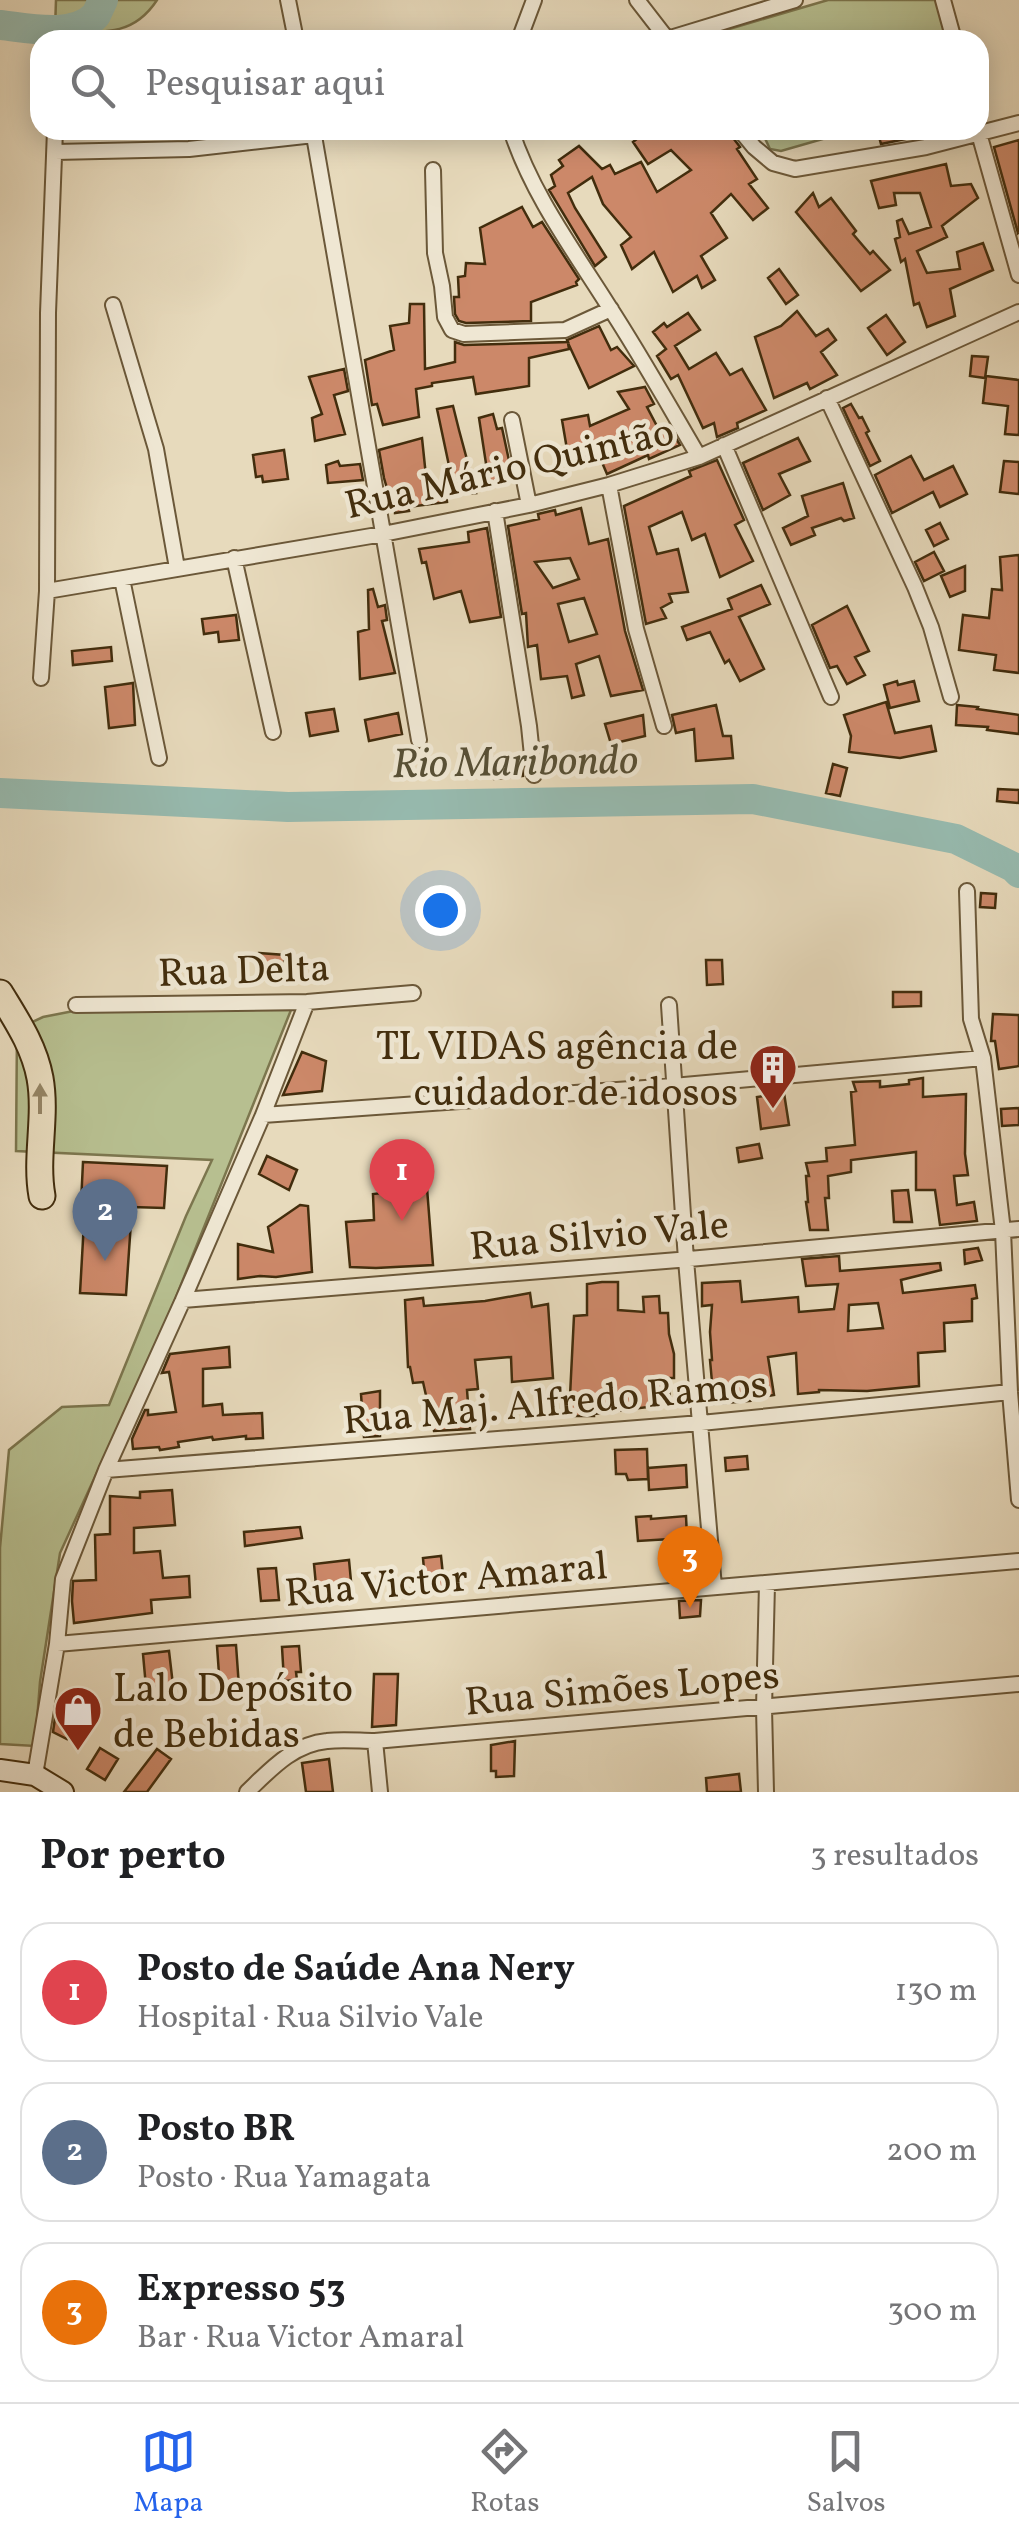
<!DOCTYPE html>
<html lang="pt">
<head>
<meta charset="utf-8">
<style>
	:root { --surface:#fff; --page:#f6f6f6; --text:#202124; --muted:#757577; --line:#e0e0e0; --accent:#2563eb }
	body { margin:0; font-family:Vollkorn,serif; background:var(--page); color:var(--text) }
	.you { position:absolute; left:440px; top:910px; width:35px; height:35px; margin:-25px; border:8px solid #fff; border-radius:50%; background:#1a73e8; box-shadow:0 0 0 15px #1a73e833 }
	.badge { display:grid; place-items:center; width:65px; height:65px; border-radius:50%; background:var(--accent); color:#fff; font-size:32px; font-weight:700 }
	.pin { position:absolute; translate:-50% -82px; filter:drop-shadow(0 2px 5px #0008) }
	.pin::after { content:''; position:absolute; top:52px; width:35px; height:30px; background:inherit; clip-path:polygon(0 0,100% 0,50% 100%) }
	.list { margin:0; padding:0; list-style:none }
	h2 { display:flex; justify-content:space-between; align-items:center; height:130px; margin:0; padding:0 40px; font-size:42px }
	h2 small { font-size:32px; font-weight:400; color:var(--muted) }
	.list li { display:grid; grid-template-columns:65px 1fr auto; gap:30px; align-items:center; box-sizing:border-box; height:140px; margin:0 20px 20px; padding:0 20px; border:2px solid var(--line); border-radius:30px }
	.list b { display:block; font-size:38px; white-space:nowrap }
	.list p { margin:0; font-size:32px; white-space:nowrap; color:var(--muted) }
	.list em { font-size:32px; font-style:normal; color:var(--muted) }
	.icon { flex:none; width:55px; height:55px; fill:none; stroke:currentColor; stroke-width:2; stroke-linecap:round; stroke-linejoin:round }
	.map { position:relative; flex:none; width:1019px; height:1792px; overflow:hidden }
	.search { position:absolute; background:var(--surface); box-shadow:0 5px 25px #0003; left:30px; right:30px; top:30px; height:110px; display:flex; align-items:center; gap:25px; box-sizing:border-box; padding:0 35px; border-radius:30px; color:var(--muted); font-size:38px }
	.sheet { height:610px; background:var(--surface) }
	nav { display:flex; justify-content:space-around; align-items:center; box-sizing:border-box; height:140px; border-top:2px solid var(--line); background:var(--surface); font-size:28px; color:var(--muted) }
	nav a { display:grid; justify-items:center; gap:5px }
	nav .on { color:var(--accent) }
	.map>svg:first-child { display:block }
	.green { fill:#b7bf90; stroke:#7c764e; stroke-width:2.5 }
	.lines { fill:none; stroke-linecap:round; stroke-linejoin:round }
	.river { stroke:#97bbb0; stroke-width:30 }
	.building { fill:#cc8869; stroke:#422d0d; stroke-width:2.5; fill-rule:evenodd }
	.street-casing { stroke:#6b5839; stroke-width:18 }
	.secondary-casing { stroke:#422d0d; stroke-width:24 }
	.highway-casing { stroke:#422d0d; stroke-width:29 }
	.street { stroke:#efe7d3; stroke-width:14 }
	.secondary { stroke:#efe7d3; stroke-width:20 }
	.highway { stroke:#e7dabc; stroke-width:25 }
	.oneway { fill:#948464 }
	.labels { text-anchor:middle; stroke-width:9; stroke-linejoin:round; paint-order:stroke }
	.street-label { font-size:40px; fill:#422d0d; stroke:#efe7d3 }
	.poi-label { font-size:40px; fill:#422d0d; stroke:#efe7d3; text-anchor:end }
	.water-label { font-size:42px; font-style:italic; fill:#575036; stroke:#efe7d3 }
</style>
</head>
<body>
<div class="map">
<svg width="1019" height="1792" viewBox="0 0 1019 1792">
	<rect width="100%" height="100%" fill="#e7dabc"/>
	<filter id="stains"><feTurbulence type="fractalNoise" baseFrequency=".002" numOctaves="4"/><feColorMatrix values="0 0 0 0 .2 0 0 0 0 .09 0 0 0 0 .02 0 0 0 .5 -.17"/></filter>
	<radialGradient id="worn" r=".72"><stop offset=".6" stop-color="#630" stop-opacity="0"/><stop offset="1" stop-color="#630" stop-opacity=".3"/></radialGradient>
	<path class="green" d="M56,0H157C131,40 97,31 55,30Z
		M828,0H940L951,40H719V32Z
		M761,130H854L781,151L770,149Z
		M89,1008L291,1010L166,1322L60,1553L40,1682L35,1746L0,1744V1548L9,1450L62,1407L109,1405L186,1216L212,1160L16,1151L17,1029L43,1017Z"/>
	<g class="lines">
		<path class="river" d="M0,25C28,28 74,39 96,15C97,13 102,2 103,0
			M0,793L288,807L753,799L956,839L1013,867L1019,873"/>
	</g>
	<path class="building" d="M648,130H727L740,147L737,149L757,179L749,184L768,208L753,220L731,194L711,213L727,238L701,256L715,280L702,288L697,276L673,292L654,252L632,269L621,245L631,237L603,204L592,177L568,193L575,208L606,257L595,266L549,190L555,186L551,175L563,166L559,160L579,146L602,169L610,165L615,174L641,162L657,192L691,170L671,150L648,164L633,142Z
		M892,130H949L881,144L878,133Z
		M1019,140V232L1018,233L994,147Z
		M946,164L951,186L971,184L978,198L942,226L947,237L917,251L927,273L960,269L957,252L983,243L993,270L950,289L955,316L927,327L919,303L914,305L905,259L901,262L895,239L900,237L897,221L902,219L909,234L931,227L920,193H894L896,205L879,208L871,181Z
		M813,193L819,207L831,198L856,231L853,234L870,254L873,251L890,270L861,291L796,212Z
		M522,207L533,227L542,222L579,279L576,282L577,285L531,302V321L466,323L459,321L455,314L454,297H459L458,277L465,276L466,263L485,264L480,228Z
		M779,269L798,295L786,304L768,278Z
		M410,304H424L425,369L455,362V342L464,345L568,342L567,340L599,326L611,350L617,347L634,366L589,388L568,343L569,349L529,358V386L476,394L473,377L432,383V386L416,389L419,417L383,425L377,404L372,405L365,360L394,350L390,326L409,323Z
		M797,311L816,336L828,329L836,340L821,352L837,375L810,389L807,383L774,398L755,337L781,326Z
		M688,313L700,330L675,346L689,369L716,353L730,375L742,369L766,410L737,423L738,428L717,437L714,423L703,428L678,375L671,379L657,356L666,349L653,332L664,323L667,327Z
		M886,315L905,342L887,355L868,328Z
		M972,356L988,357L985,378L970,376Z
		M344,369L348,391L334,395L345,434L315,441L312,418L322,414L309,377Z
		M986,376L1019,380V435L1005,434L1008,406L983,403Z
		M645,387L654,404L647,407L658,428L668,425L680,445L649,459L648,455L607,474L601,460L570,467L562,420L588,415L590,426L629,409L618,392Z
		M851,404L859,418L862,417L869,431L866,433L880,461L870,466L843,408Z
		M453,406L459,430L476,493L455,494L437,409Z
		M493,414L497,429L502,428L513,479L489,483L479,418Z
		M422,438L427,486L445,485L447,502L408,507L409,511L395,513L394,502H391L384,478L379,450Z
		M798,438L810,461L779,474L790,495L763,510L743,463Z
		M284,450L288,479L263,482L262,476L256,477L253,455Z
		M911,456L924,480L953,466L967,494L940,507L933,492L892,513L875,475Z
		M717,460L744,520L735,525L753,561L720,577L705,534L692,540L682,512L649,527L657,554L678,549L688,592L669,594L672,602L661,608L666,618L646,624L624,506L691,476L689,471Z
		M338,461L340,466L360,464L363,480L328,483L326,465Z
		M1004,461L1019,462V494L1000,492Z
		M843,483L854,518L844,521L841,518L812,528L815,535L791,545L783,528L808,516L802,496Z
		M581,508L589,544L608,539L625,631L643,690L611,696L599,656L576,664L584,695L572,698L567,676L541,679L537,645L528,647L526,613L522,614L508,526L539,519L538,514L555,510L556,515ZM570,558L579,579L553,588L535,562ZM584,598L597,634L569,642L558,604Z
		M940,523L948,539L934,546L926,530Z
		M487,528L501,617L470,622L461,591L434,599L426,562L422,563L419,549L469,542L468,532Z
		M934,552L944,571L924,581L915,562Z
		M1019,555V673L994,670L996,655L959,650L963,615L989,618L992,589L1002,590L1000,557Z
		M965,566V591L950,597L941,576Z
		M761,585L770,604L739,617L764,669L740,681L729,660L725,663L710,632L687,640L682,627L732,609L728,599Z
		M373,589L378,607L385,605L387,620L382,621L395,673L360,679L358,632L369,629L368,590Z
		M847,606L869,651L855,657L865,675L847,684L837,666L830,668L812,625Z
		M236,615L239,640L219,642L218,632L204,634L202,619Z
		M111,647L112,661L73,665L72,651Z
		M897,681L898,685L914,681L919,701L890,708L884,685Z
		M133,683L135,725L109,728L105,687Z
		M886,702L895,733L931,726L936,751L900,758L849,752L851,736L844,715Z
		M716,705L723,736H731L733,758L696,761L694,729L676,733L672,715Z
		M957,705L978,707L977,709L1019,715V734L987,730L988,727L956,725Z
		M334,709L338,731L310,736L306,713Z
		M398,713L402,734L369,741L365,720Z
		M643,715L645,736L611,744L605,724Z
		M521,754L523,776L494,779L491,758Z
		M833,764L847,768L840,796L826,793Z
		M998,789L1019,790V803L997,801Z
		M981,893L996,894L995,908L980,907Z
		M259,953L285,955L283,980L257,978Z
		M706,960H722L723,984L707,985Z
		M893,992H921V1006L893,1007Z
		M993,1014L1019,1015V1066L999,1069L995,1041H991Z
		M302,1052L326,1061L322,1091L283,1095Z
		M923,1078V1097L966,1094L965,1154L968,1175L954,1176L957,1205L974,1202L977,1221L940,1225L935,1190H916V1152L851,1160V1172L828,1176L829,1198H825L828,1230H810L806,1202H808L806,1176H809L806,1163L827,1161L826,1148L855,1145L851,1092L856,1091L853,1082L880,1081V1087L909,1084V1080Z
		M784,1093L789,1125L761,1129L757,1097Z
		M1019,1108V1125L1002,1126L1001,1109Z
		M759,1144L762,1158L739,1162L737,1148Z
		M267,1156L297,1170L289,1190L259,1174Z
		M83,1162L167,1166L164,1208L132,1207L126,1295L80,1293L85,1204H81Z
		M427,1188L433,1265L376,1268L350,1267L346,1222L374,1220L373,1194Z
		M908,1190L912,1222H894L892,1191Z
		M300,1205L308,1206L312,1272L276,1277L260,1276L238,1279V1244L273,1252L268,1227Z
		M978,1248L982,1260L965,1264L964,1250Z
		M839,1256L840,1271L940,1263L941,1270L901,1280L903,1293L975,1285L977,1298L972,1299V1321L944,1323L945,1351L918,1353L919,1386L867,1391L819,1390V1392L798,1394L796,1353L768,1357L774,1395L749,1399L750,1401L714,1404L710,1360H712L710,1332L712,1305L702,1306V1283L740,1281L742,1302L798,1297L799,1312L834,1309L838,1284L806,1286L802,1259ZM878,1303L883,1328L848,1331L849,1305Z
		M602,1282H618V1310L644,1312L643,1297L659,1296L660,1313H668L669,1334L674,1354V1378H667L671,1404L594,1414V1416H569L574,1316L587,1315V1284Z
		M530,1293L532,1307L548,1304L553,1378L512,1382L511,1357L475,1360L478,1389L467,1390L470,1429L434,1431L423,1382L413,1383L410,1367H408L405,1300L423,1298L424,1306L485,1301Z
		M229,1347L230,1367L203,1369V1406L222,1404L223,1415L262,1413L263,1438L246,1439V1436L213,1440L212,1437L178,1442L179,1447L160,1450L159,1447L133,1449L132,1439L145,1410H148V1415L176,1412L169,1372L162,1373L170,1354Z
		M380,1391V1436L364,1437L361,1394Z
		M647,1449L648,1479L628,1480L626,1474H616L615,1450Z
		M747,1456L748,1469L726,1471L725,1458Z
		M686,1465L687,1487L649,1490L648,1468Z
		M172,1490L175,1525L134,1528V1553L160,1551L163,1578L189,1576L190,1597L151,1600L152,1613L74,1623L72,1601L73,1581L96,1580L95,1535L110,1534V1496L140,1498V1492Z
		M651,1516V1519L686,1516L687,1538L638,1541L636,1517Z
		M300,1527L302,1538L245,1546L244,1532Z
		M441,1556L443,1575L452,1574L453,1589L426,1592L423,1558Z
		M349,1560L352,1592L317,1596L314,1564Z
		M276,1568L279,1600L261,1601L258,1569Z
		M701,1600L700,1616L680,1618L679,1601Z
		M236,1645L239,1687L220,1688L217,1646Z
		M299,1646L301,1672H296L297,1680L284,1681L282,1647Z
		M169,1651L173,1685L146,1687L143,1654Z
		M374,1674H398L396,1725L372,1727Z
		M62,1702L81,1712L67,1739L53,1732L56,1711Z
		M515,1741L514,1776L496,1777V1771H491V1745Z
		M100,1748L118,1759L105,1780L87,1769Z
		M157,1749L171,1759L147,1792H124Z
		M329,1759L333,1792H306L302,1763Z
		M739,1774L741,1792H707L706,1778Z"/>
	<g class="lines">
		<g class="street-casing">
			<path id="street" d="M288,0L296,40
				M637,0L668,40
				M943,0L954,40
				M667,39L795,0
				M519,40L534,0
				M313,130L419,740
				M511,130C532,194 572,248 608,305C640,354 669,406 699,457
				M740,130L754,147L773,163L795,169L926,147L1019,123
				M978,130L1019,275
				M55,152L189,149L314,135
				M433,170L435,253L442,286L445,317L452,330L464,334L565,330L611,309
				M113,305L156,449L177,568
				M827,398L915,587L931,627L951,697
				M512,420L529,505
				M724,445L831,697
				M609,485L636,629L664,726
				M495,511L529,726L534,775
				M234,558L273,732
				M122,579L159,758
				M47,591L383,534L529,505L609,485L699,457L1019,312
				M41,678L47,591L48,313L55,130
				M967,891L971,1019L983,1058L1003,1231L1010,1392L1019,1500
				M76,1005L307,1002L413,993
				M669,1005L686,1260L714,1587
				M263,1115L673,1086L983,1058
				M183,1300L678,1260L1019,1229
				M106,1470L701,1423L1010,1392
				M57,1644L1019,1561
				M375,1741L380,1792
				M35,1775L57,1644L63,1579L106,1470L183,1300L263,1115L307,1002
				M247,1792C270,1770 293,1744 327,1741C343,1739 360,1741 375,1741L1019,1684
				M766,1792L764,1708L767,1584"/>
		</g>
		<g class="secondary-casing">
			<path id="secondary" d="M0,1770L35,1775L63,1792"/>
		</g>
		<g class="highway-casing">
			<path id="highway" d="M0,993C17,1021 34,1046 40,1078C47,1117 35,1157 42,1196"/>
		</g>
		<use href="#street" class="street"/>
		<use href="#secondary" class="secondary"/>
		<use href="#highway" class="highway"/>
	</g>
	<defs><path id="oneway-solid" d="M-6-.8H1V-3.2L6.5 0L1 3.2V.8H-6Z" transform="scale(2.5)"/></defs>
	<use class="oneway" href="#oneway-solid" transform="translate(40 1099) rotate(-90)"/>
	<defs>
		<g id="building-pin" transform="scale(2.5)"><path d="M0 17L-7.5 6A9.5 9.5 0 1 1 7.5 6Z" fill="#8f2418" stroke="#efe7d3"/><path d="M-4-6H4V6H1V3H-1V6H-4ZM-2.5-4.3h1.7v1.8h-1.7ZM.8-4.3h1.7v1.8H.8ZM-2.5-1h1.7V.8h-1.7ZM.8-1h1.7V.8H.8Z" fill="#fff"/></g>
		<g id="shop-pin" transform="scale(2.5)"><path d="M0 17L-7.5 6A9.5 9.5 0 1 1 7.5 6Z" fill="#8f2418" stroke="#efe7d3"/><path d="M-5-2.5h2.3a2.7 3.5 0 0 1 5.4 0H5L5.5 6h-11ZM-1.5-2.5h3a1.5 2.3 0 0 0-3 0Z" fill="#fff"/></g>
	</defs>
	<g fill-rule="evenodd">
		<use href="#building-pin" x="773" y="1068"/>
		<use href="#shop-pin" x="78" y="1710"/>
	</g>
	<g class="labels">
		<g class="street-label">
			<text transform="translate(509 467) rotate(-13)" y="14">Rua Mário Quintão</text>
			<text transform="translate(244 969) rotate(-2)" y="14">Rua Delta</text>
			<text transform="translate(599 1234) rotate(-5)" y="14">Rua Silvio Vale</text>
			<text transform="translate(555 1401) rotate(-5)" y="14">Rua Maj. Alfredo Ramos</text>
			<text transform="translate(446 1578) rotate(-5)" y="14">Rua Victor Amaral</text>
			<text transform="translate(622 1687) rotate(-5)" y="14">Rua Simões Lopes</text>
		</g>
		<g class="poi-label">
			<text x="738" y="1059">TL VIDAS agência de<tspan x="738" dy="46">cuidador de idosos</tspan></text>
			<text x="113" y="1701" text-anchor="start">Lalo Depósito<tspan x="113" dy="46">de Bebidas</tspan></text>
		</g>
		<g class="water-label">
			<text transform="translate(515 760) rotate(-1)" y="15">Rio Maribondo</text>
		</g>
	</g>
	<rect width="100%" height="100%" filter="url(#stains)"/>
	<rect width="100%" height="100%" fill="url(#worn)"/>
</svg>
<div class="you"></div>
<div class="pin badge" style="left:402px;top:1221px;background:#e0444e">1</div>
<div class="pin badge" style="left:105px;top:1261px;background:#5c6f8a">2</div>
<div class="pin badge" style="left:690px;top:1608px;background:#e8710a">3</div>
<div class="search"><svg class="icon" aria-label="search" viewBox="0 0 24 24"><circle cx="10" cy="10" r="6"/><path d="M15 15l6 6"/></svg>Pesquisar aqui</div>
</div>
<section class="sheet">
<h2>Por perto<small>3 resultados</small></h2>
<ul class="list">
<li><span class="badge" style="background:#e0444e">1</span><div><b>Posto de Saúde Ana Nery</b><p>Hospital · Rua Silvio Vale</p></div><em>130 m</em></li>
<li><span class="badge" style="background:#5c6f8a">2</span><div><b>Posto BR</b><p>Posto · Rua Yamagata</p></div><em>200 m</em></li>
<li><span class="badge" style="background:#e8710a">3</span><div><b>Expresso 53</b><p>Bar · Rua Victor Amaral</p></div><em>300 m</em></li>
</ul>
</section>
<nav>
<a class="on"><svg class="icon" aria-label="map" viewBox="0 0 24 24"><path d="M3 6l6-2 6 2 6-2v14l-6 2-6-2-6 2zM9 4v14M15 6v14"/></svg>Mapa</a>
<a><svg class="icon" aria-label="directions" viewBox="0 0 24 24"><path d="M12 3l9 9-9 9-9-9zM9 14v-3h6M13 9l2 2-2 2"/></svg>Rotas</a>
<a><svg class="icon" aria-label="saved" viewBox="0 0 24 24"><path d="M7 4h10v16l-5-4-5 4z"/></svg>Salvos</a>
</nav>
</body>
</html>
